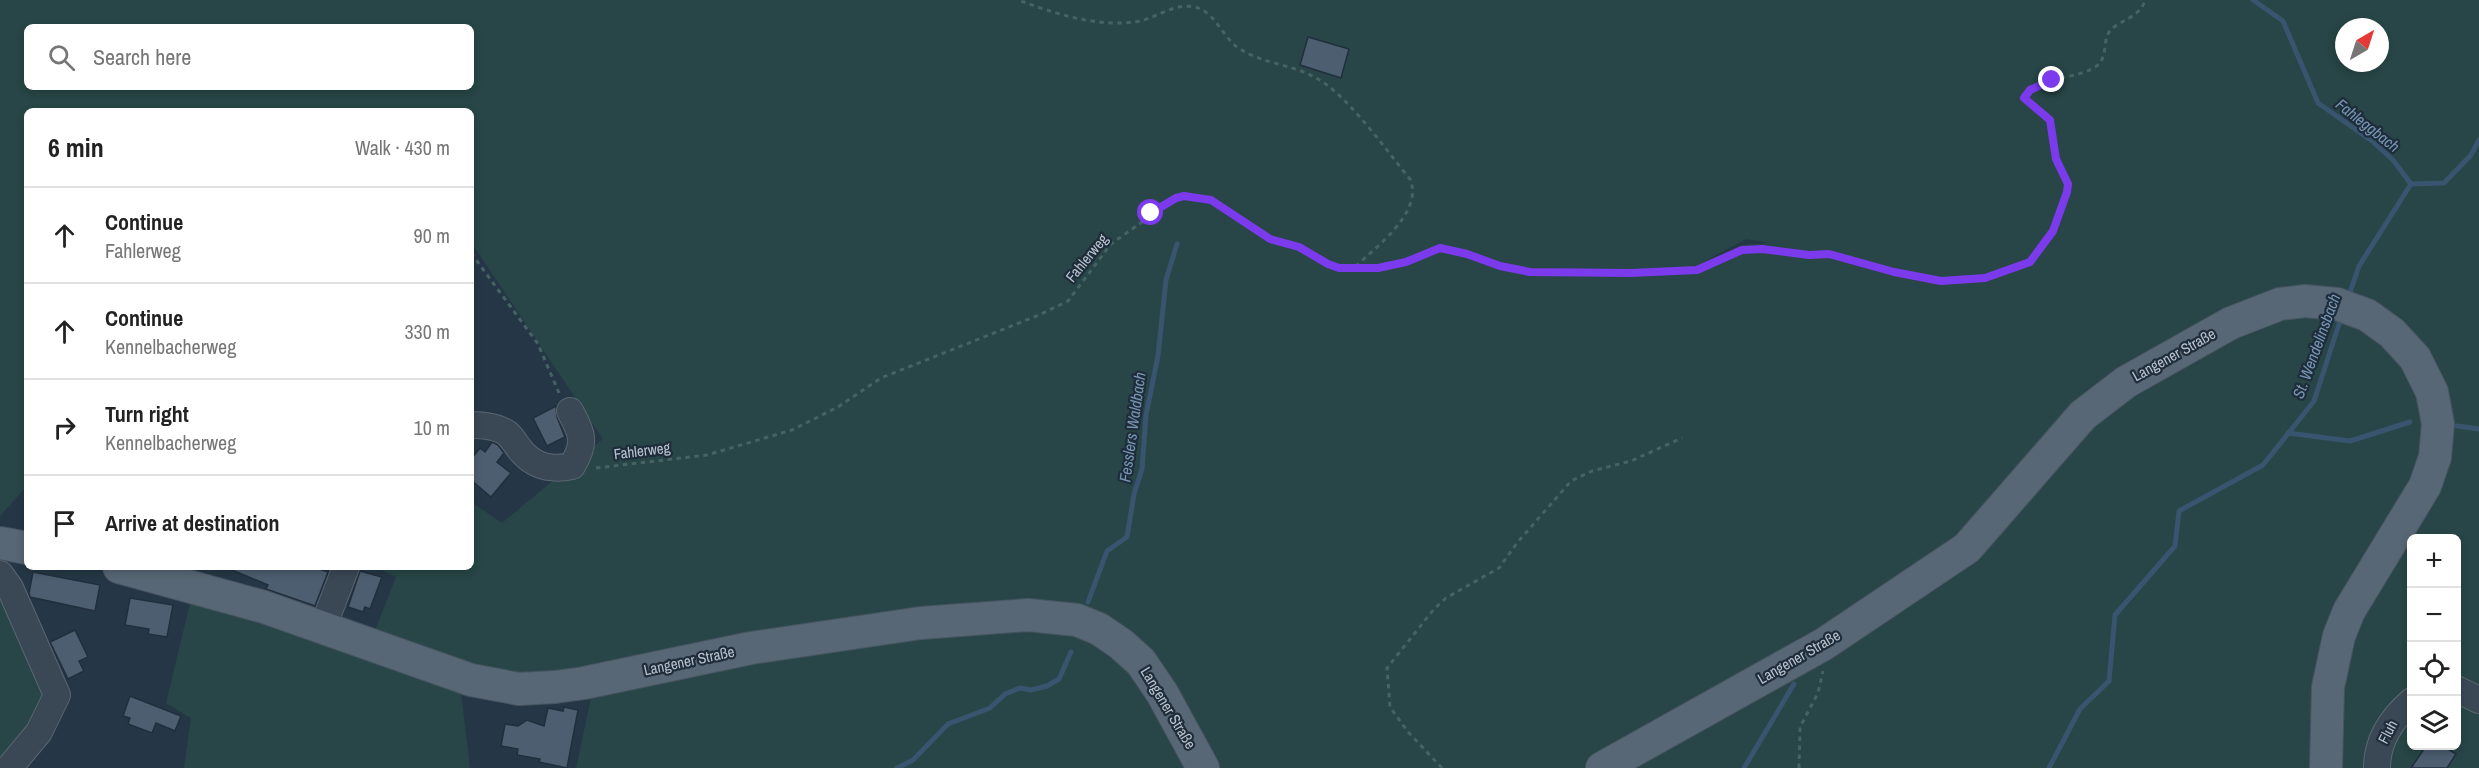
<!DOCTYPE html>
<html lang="en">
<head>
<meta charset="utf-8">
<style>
	:root { --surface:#fff; --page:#f2f2f2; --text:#222; --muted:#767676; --line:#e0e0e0 }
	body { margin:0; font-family:"Archivo Narrow",sans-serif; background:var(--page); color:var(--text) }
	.controls { position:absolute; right:18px; bottom:18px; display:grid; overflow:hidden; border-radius:9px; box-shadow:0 3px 9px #0003 }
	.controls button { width:54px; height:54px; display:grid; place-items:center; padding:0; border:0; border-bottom:2px solid var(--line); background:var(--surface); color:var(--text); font:30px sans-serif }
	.compass { position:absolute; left:2335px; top:18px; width:54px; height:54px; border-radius:50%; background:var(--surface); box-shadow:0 3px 9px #0003; rotate:39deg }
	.stop { position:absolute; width:18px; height:18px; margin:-14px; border:4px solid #7c3aed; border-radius:50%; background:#fff }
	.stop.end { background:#7c3aed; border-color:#fff; box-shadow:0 2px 6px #0008 }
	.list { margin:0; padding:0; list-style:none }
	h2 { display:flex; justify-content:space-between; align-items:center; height:78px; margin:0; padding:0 24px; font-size:26px }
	h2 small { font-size:20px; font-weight:400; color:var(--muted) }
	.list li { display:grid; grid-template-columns:39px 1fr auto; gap:18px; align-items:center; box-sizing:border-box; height:96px; padding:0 24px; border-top:2px solid var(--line) }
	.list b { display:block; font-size:22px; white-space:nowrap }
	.list p { margin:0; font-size:20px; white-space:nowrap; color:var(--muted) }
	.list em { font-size:20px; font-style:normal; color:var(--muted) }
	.icon { flex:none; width:33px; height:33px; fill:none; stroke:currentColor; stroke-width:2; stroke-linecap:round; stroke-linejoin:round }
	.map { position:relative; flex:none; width:2479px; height:768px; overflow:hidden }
	.search { position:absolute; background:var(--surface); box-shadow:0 3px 9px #0003; left:24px; top:24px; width:450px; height:66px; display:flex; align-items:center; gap:15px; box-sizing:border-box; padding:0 21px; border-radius:9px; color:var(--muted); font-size:22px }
	.panel { position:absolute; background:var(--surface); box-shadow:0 3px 9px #0003; left:24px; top:108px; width:450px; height:462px; border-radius:9px }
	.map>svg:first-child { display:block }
	.green { fill:#284647; fill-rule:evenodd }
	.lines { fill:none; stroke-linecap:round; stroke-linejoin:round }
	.stream { stroke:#38546e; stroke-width:5 }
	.building { fill:#4c5e70; stroke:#212f3d; stroke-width:1.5 }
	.minor-casing { stroke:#596673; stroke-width:28 }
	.major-casing { stroke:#475462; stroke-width:34 }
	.path { stroke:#466363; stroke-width:3; stroke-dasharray:4.5 4.5; stroke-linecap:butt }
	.minor { stroke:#3a4855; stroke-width:26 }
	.major { stroke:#586775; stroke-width:32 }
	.route { stroke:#7c3aed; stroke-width:8 }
	.labels { text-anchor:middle; stroke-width:4.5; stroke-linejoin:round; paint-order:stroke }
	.street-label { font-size:15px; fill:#b8c3cf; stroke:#1f2d3b }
	.water-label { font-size:16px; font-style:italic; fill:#7696b4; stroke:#1f2d3b }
</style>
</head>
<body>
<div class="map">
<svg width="2479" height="768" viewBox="0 0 2479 768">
	<rect width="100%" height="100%" fill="#253746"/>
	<path class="green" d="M0,0H2479V768H576L592,694L502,682L372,638L396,577L375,567H471V502L502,523L603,439L471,242V111H27V486L0,516ZM27,27H471V87H27ZM2344,27H2380V63H2344ZM1746,239L1770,243L1743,245L1705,261ZM2412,538H2456V746H2412Z
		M0,582L52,694L0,768Z
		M193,591L460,684L470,768H184L191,718L166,703Z"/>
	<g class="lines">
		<path class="stream" d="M2253,0L2283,21L2318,103L2372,141L2393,160L2411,184
			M2348,298L2359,266L2411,184L2444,183L2471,155L2479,140
			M2457,426L2479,429
			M2288,433L2350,441L2410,422
			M1088,602L1107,551L1127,537L1134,494L1142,469L1146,415L1158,356L1166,280L1177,244
			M897,768L913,760L948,724L990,708L1005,694L1020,688L1031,690L1047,686L1059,679L1071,652
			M1744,768L1794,684
			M2049,768L2080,709L2109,681L2115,615L2175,546L2179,511L2263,465L2314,401L2342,315"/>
	</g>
	<path class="building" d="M1308,37L1349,49L1341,78L1300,65Z
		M556,406L557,417L565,437L547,446L533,418Z
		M492,442L498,445L504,453L497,462L511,473L491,497L471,480V459L480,448L485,452Z
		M225,567H314L328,572L315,606L266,589L268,585Z
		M360,571L382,577L370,609L365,607L363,612L348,607Z
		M33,572L100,585L95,611L30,597L29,593Z
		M130,598L173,605L167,637L148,634L149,629L125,625Z
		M75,630L88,657L79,661L84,671L68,679L50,642Z
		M130,696L181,716L175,731L156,723L152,733L128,724L130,718L123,716Z
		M564,707L578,710L567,768L539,762L540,759L517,755L518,749L501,746L505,724L518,726L527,720L544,726L548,708L563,711Z
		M2426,746H2443L2456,754L2447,768H2411Z"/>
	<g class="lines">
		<g class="minor-casing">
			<path id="minor" d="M471,425C483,425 498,426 508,434C514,440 518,448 523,453C537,468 553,470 572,466C586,443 583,435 570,411
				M0,574L10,588L57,695L39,732L9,768
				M323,627L346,567
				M2456,689L2479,700
				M2377,768C2377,741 2391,719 2412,701"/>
		</g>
		<g class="major-casing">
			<path id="major" d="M0,543L27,548
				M119,567L264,607L471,680L519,689L555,687L584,683L751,648L921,623L1028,615L1077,620L1099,629L1121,644L1141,662L1162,693L1203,768
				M1602,768L1824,644L1967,548L2083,415L2126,382L2231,323L2280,304L2305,301L2337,304L2367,315L2392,333L2415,358L2432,392L2438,424L2435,457L2425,486L2349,611L2339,636L2328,687L2326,768"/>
		</g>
		<path class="path" d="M471,253L538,344L559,393
			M1354,268H1378L1406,262L1440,248L1467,254L1500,266L1530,272L1631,273L1697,270L1742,250L1762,249L1809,255L1829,254L1894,272L1941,281L1985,278L2030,262L2053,231L2067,192L2068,184L2056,159L2051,119L2024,98C2040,74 2073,81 2095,67C2110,59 2100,36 2114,27C2125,19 2141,15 2145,0
			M596,468L707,455L792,430L838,407L881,378L1039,315L1068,301L1111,244L1176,198C1217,188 1237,226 1271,239C1281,243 1293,244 1303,249C1323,259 1330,268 1354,268C1376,247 1424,212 1410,179C1386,150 1348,96 1318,79C1293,64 1261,64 1237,47C1222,36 1215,12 1195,7C1174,2 1154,20 1134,22C1094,27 1054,13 1018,0
			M1442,768L1408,732L1390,707L1387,668L1434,609L1446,598L1499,568L1517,543L1571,481L1592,471L1631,461L1682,438
			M1799,768L1800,727L1818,693L1823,671"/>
		<use href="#minor" class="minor"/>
		<use href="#major" class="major"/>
	</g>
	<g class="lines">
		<path class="route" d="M1151,213L1176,198L1184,196L1211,200L1270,239L1299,247L1328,264L1339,268H1378L1406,262L1440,248L1467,254L1500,266L1530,272L1631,273L1697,270L1742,250L1762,249L1809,255L1829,254L1894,272L1941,281L1985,278L2030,262L2053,231L2067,192L2068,184L2056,159L2050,120L2024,98L2030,90L2052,80"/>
	</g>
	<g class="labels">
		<g class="street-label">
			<text transform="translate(1087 258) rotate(-51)" y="5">Fahlerweg</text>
			<text transform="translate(2174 355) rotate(-29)" y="5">Langener Straße</text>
			<text transform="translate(642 451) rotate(-7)" y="5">Fahlerweg</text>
			<text transform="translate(1799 657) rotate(-30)" y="5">Langener Straße</text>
			<text transform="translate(689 661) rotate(-12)" y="5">Langener Straße</text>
			<text transform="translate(1168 708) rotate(59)" y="5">Langener Straße</text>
			<text transform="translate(2388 732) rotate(-62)" y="5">Fluh</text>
		</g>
		<g class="water-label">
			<text transform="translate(2368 125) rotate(38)" y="6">Fahleggbach</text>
			<text transform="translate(2316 346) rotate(-70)" y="6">St. Wendelinsbach</text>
			<text transform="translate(1132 427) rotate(-82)" y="6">Fesslers Waldbach</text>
		</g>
	</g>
</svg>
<div class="controls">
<button>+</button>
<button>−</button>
<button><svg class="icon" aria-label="locate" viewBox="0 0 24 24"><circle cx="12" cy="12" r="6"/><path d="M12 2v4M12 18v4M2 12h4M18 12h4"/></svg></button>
<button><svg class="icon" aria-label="layers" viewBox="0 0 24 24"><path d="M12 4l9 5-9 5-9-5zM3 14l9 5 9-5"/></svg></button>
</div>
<svg class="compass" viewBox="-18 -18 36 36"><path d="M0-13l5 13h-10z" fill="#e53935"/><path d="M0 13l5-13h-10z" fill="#767676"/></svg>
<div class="stop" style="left:1151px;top:213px"></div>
<div class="stop end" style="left:2052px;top:80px"></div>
<div class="search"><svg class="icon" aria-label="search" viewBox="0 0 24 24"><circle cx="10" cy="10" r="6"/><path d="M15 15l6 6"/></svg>Search here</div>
<section class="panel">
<h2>6 min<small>Walk · 430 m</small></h2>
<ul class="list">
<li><svg class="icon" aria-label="ahead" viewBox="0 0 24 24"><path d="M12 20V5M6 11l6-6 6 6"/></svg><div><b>Continue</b><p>Fahlerweg</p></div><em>90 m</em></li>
<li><svg class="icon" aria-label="ahead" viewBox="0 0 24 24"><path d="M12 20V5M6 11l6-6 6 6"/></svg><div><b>Continue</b><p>Kennelbacherweg</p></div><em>330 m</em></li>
<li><svg class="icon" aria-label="right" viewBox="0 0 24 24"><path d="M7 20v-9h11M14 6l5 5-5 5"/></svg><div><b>Turn right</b><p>Kennelbacherweg</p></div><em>10 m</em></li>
<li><svg class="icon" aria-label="arrive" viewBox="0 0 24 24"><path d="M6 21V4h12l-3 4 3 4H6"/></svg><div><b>Arrive at destination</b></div></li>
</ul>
</section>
</div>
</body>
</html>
